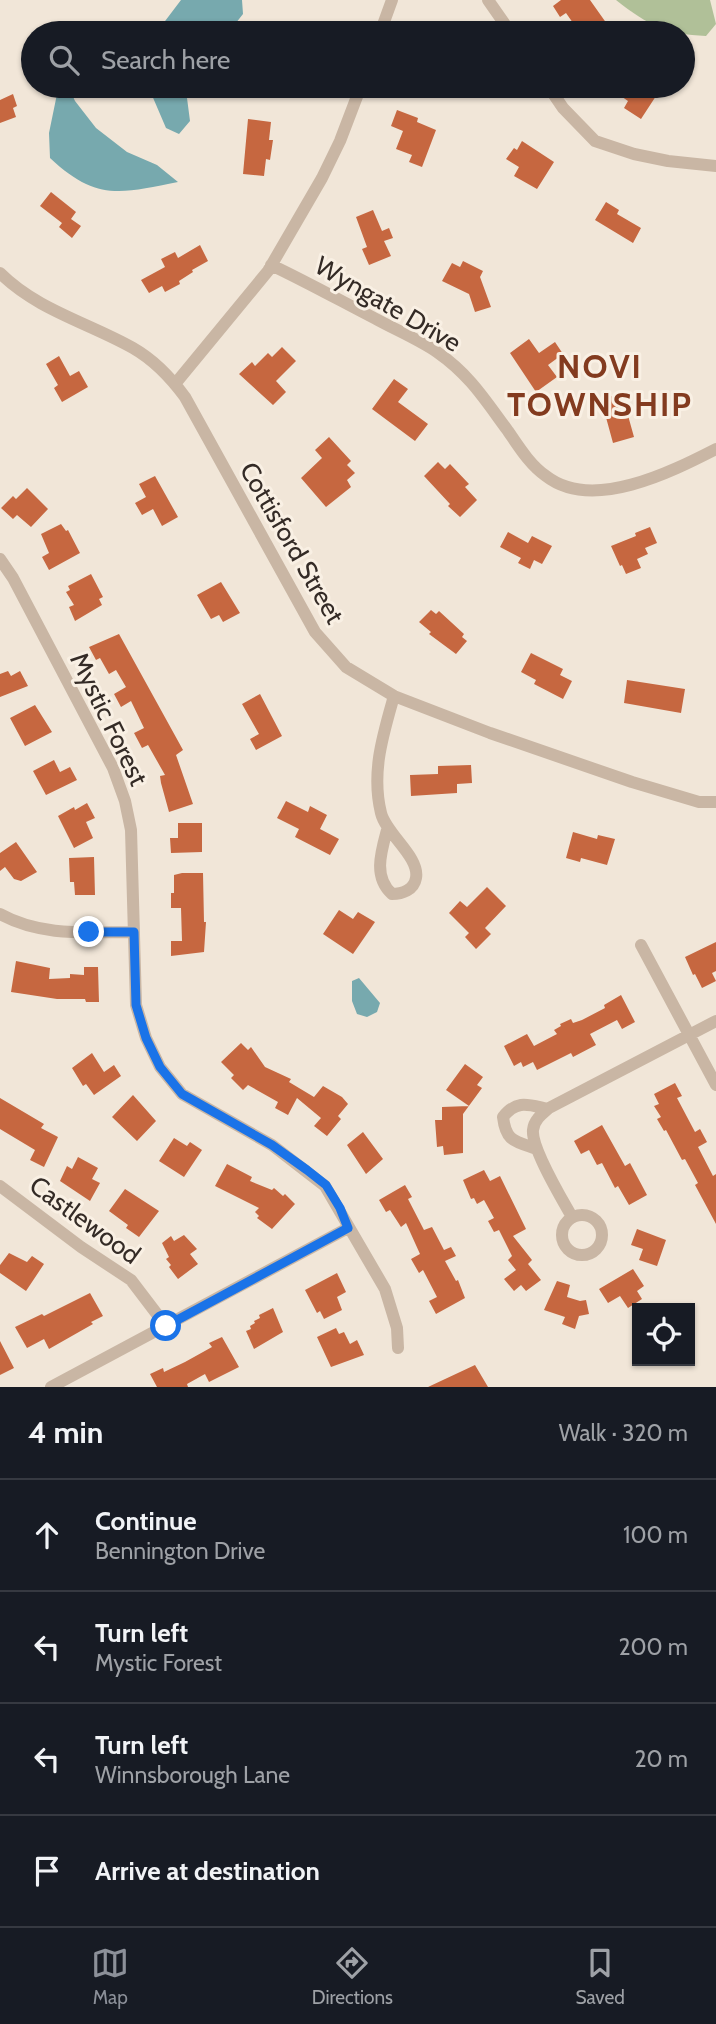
<!DOCTYPE html>
<html lang="en">
<head>
<meta charset="utf-8">
<style>
	:root { --surface:#171b24; --page:#20242c; --text:#f1f3f6; --muted:#9ea1a6; --line:#363941; --accent:#8c9099 }
	body { margin:0; font-family:Cabin,sans-serif; background:var(--page); color:var(--text) }
	.controls { position:absolute; right:21px; bottom:21px; display:grid; overflow:hidden; border-radius:0px; box-shadow:0 2px 5px #0004 }
	.controls button { width:63px; height:63px; display:grid; place-items:center; padding:0; border:0; border-bottom:2px solid var(--line); background:var(--surface); color:var(--text); font:35px sans-serif }
	.stop { position:absolute; width:21px; height:21px; margin:-16px; border:5px solid #1a73e8; border-radius:50%; background:#fff }
	.stop.end { background:#1a73e8; border-color:#fff; box-shadow:0 2px 7px #0008 }
	.list { margin:0; padding:0; list-style:none }
	h2 { display:flex; justify-content:space-between; align-items:center; height:91px; margin:0; padding:0 28px; font-size:30px }
	h2 small { font-size:23px; font-weight:400; color:var(--muted) }
	.list li { display:grid; grid-template-columns:46px 1fr auto; gap:21px; align-items:center; box-sizing:border-box; height:112px; padding:0 28px; border-top:2px solid var(--line) }
	.list b { display:block; font-size:26px; white-space:nowrap }
	.list p { margin:0; font-size:23px; white-space:nowrap; color:var(--muted) }
	.list em { font-size:23px; font-style:normal; color:var(--muted) }
	.icon { flex:none; width:38px; height:38px; fill:none; stroke:currentColor; stroke-width:2; stroke-linecap:round; stroke-linejoin:round }
	.map { position:relative; flex:none; width:716px; height:1387px; overflow:hidden }
	.search { position:absolute; background:var(--surface); box-shadow:0 2px 5px #0004; left:21px; right:21px; top:21px; height:77px; display:flex; align-items:center; gap:18px; box-sizing:border-box; padding:0 24px; border-radius:38px; color:var(--muted); font-size:26px }
	.sheet { height:539px; background:var(--surface) }
	nav { display:flex; justify-content:space-around; align-items:center; box-sizing:border-box; height:98px; border-top:2px solid var(--line); background:var(--surface); font-size:19px; color:var(--muted) }
	nav a { display:grid; justify-items:center; gap:4px }
	nav .on { color:var(--accent) }
	.map>svg:first-child { display:block }
	.green { fill:#b0c098 }
	.water { fill:#77a9ae }
	.building { fill:#c66740 }
	.lines { fill:none; stroke-linecap:round; stroke-linejoin:round }
	.minor { stroke:#c9b6a4; stroke-width:12 }
	.route { stroke:#1a73e8; stroke-width:9 }
	.labels { text-anchor:middle; stroke-width:6; stroke-linejoin:round; paint-order:stroke }
	.street-label { font-size:26px; fill:#342b26; stroke:#f9f0e4 }
	.district-label { font-size:33px; font-weight:bold; letter-spacing:2px; fill:#833b1f; stroke:#f9f0e4 }
</style>
</head>
<body>
<div class="map">
<svg width="716" height="1387" viewBox="0 0 716 1387">
	<rect width="100%" height="100%" fill="#f1e6d8"/>
	<path class="green" d="M616,0H710L716,24L706,36C666,34 649,26 616,0Z"/>
	<path class="water" d="M181,0H242L243,14L228,33H156Z
		M148,86H191L187,98L190,121L179,134L166,128Z
		M69,88L75,101L96,128L127,152L157,165L178,182C121,193 97,202 50,158L49,133L57,94Z
		M359,978L380,1003L377,1012L367,1017L357,1014L352,1001V981Z"/>
	<path class="building" d="M561,0H590L607,24L593,33H580L566,13L560,17L553,6Z
		M620,86H648L655,90L653,94L656,96L641,119L624,108L628,101L615,92Z
		M13,94L17,106L13,108L16,117L0,123V100Z
		M397,110L418,118L417,122L436,130L422,167L409,162L412,155L396,149L403,131L391,126Z
		M248,119L271,122L269,140H273L270,160L266,159L264,176L243,174Z
		M522,141L554,162L537,189L514,176L519,167L506,159L514,148L517,150Z
		M51,192L76,212L71,219L81,226L72,238L59,227L62,223L40,206Z
		M606,202L619,210L617,214L641,228L633,243L595,220Z
		M373,210L382,231L389,228L393,238L384,241L391,256L369,265L362,249L367,247L356,217Z
		M200,245L208,261L192,270L193,272L179,281L180,284L165,292L162,286L149,293L141,280L165,267L161,259L175,252L178,258Z
		M463,261L483,271L480,277L491,307L475,312L469,294L442,281L452,263L460,267Z
		M529,339L539,353L555,342L563,354L548,365L557,377L536,392L510,353Z
		M282,347L296,361L276,381L286,392L273,405L239,374L252,362L255,366L268,353L272,357Z
		M59,356L70,376L79,371L88,387L62,402L54,388L58,385L46,364Z
		M394,379L408,389L398,402L428,424L415,441L372,409Z
		M622,394L634,437L613,443L601,399Z
		M329,437L351,461L347,465L355,473L347,480L351,487L326,507L301,478L322,458L315,450Z
		M438,462L445,469L450,464L469,484L465,487L477,500L460,517L448,506L450,504L424,476Z
		M155,476L178,517L162,526L153,509L142,515L135,503L146,497L139,484Z
		M27,488L48,509L31,527L17,515L13,519L1,508L13,496L16,499Z
		M61,524L66,531L68,530L80,553L49,570L42,557L49,553L41,534Z
		M650,527L657,543L645,548L648,554L637,559L641,568L626,574L622,565L620,566L611,546L636,536L635,533Z
		M508,532L528,543L532,536L552,546L542,564L534,560L530,569L518,563L521,558L500,547Z
		M91,574L103,597L99,599L102,605L75,621L69,607L74,605L66,592L70,590L68,586Z
		M221,582L240,613L223,622L219,615L211,619L197,595Z
		M431,610L436,614L439,611L464,634L462,637L467,641L456,654L429,634L431,632L419,622Z
		M119,634L183,750L176,755L193,804L169,812L161,783L160,776L165,775L148,745L142,748L134,733L144,728L131,701L121,707L114,694L126,687L116,670L109,674L100,658L96,660L89,647Z
		M531,653L563,669L560,675L572,681L563,699L534,684L536,680L521,672Z
		M8,671L11,676L20,671L28,686L0,697V674Z
		M627,680L685,689L681,713L624,703Z
		M260,694L282,736L256,750L250,739L259,734L242,704Z
		M35,705L52,732L25,746L10,718Z
		M54,760L60,772L70,767L77,780L46,795L33,771Z
		M471,765L472,783L457,784V793L411,796L410,775L438,774V766Z
		M286,801L308,812L310,806L327,815L320,829L339,839L330,855L295,837L299,829L277,818Z
		M87,803L95,818L86,822L93,838L74,848L58,816L74,807L75,810Z
		M178,823H202V852L171,853L170,838H178Z
		M573,832L597,839L598,835L615,839L607,865L581,858L580,862L566,858Z
		M16,842L37,872L21,881L14,879L5,867L0,871V853Z
		M94,857L95,895H75L74,882H70L69,858Z
		M182,873H203L204,922H206L204,952L171,956V941H182L181,908H171V893H174V875Z
		M487,887L506,906L485,928L491,934L476,949L465,937L469,933L449,913L460,901L467,907Z
		M339,910L353,919L358,912L375,922L353,954L323,934Z
		M716,942V971L712,973L716,981L702,988L695,974L693,975L685,957Z
		M16,961L50,968L49,979L70,978V974L84,975V967H98L99,1002H86L85,999H57L11,992Z
		M621,995L635,1022L622,1029L617,1020L590,1034L596,1045L573,1057L571,1053L537,1070L533,1062L523,1067L521,1062L514,1066L504,1046L527,1034L534,1046L557,1034L554,1030L561,1026L560,1024L571,1019L573,1023L582,1020L605,1008L604,1005Z
		M241,1043L248,1050L251,1047L265,1067L291,1079L289,1082L314,1097L323,1086L342,1097L348,1104L338,1116L341,1119L327,1136L314,1126L321,1118L297,1098L288,1115L275,1108L278,1102L248,1085L243,1090L231,1078L234,1075L221,1062Z
		M92,1053L104,1072L114,1065L121,1076L94,1095L86,1084L83,1086L72,1068Z
		M465,1064L483,1077L477,1085L482,1088L463,1114V1153L444,1155L443,1146L437,1147L435,1120H442V1107L469,1106L446,1090Z
		M675,1083L682,1096L677,1098L695,1132L700,1129L707,1142L698,1147L713,1176L716,1174V1224L695,1185L698,1183L685,1159L682,1160L666,1130L664,1131L657,1119L661,1117L654,1106L659,1104L654,1094Z
		M133,1095L156,1121L137,1141L112,1117Z
		M0,1098L44,1124L41,1128L58,1137L44,1167L30,1160L35,1150L0,1129Z
		M602,1125L625,1166L630,1163L647,1195L629,1205L618,1186L615,1188L602,1163L597,1165L589,1150L581,1154L574,1141Z
		M363,1132L383,1159L366,1174L347,1145Z
		M174,1138L187,1146L190,1142L202,1150L184,1177L159,1161Z
		M78,1157L98,1168L92,1179L100,1183L90,1201L60,1181L67,1166L72,1169Z
		M227,1164L252,1177L250,1181L272,1190L274,1188L283,1196L285,1194L295,1204L272,1229L257,1218L259,1216L255,1212L259,1208L215,1186Z
		M484,1170L490,1181L500,1176L526,1229L513,1236L532,1260L528,1264L541,1280L526,1291L521,1285L514,1291L504,1279L516,1270L508,1260L512,1256L499,1230L494,1232L488,1221L494,1218L484,1200L477,1204L474,1198L471,1199L463,1180Z
		M405,1185L412,1197L408,1199L424,1230L432,1227L444,1250L451,1247L456,1256L445,1261L456,1281L458,1280L465,1298L436,1314L429,1301L437,1297L423,1270L419,1273L411,1259L420,1254L406,1223L401,1227L390,1210L386,1212L379,1200Z
		M125,1189L159,1211L139,1237L126,1228L128,1225L109,1211Z
		M637,1229L666,1240L657,1266L639,1260L643,1249L631,1245Z
		M184,1235L197,1249L190,1254L198,1264L178,1279L169,1267L171,1265L166,1259L169,1257L162,1243L171,1236L174,1241Z
		M9,1253L27,1262L32,1256L44,1264L26,1291L0,1273V1265Z
		M633,1269L644,1286L637,1291L642,1299L628,1308L620,1296L608,1303L599,1289Z
		M337,1273L346,1292L337,1297L342,1310L324,1319L320,1311L317,1313L305,1290Z
		M557,1281L570,1285L567,1297L580,1301L586,1300L589,1314L579,1316L575,1329L562,1324L565,1317L544,1310Z
		M90,1293L103,1316L91,1322L93,1324L49,1349L44,1339L27,1348L15,1327L42,1314L44,1316Z
		M273,1308L283,1332L254,1349L246,1331L251,1329L250,1326L255,1323L254,1321L260,1318L259,1315Z
		M336,1328L339,1334L344,1332L350,1344L357,1340L364,1355L331,1367L317,1337Z
		M222,1337L239,1367L209,1382L205,1374L187,1384L188,1387H157L150,1374L163,1368L164,1372L185,1362L212,1347L209,1343Z
		M0,1341L14,1368L0,1375Z
		M475,1365L488,1387H428Z"/>
	<g class="lines">
		<path class="minor" d="M488,0L511,33
			M380,33L392,0
			M548,86L563,108L595,141L634,154L668,161L716,166
			M271,265C307,282 341,301 376,319C396,330 418,339 437,352C470,375 485,400 508,431C519,447 530,465 546,476C592,512 671,472 716,449
			M0,273C37,310 89,323 133,348C154,360 171,378 185,397L315,632L346,667L394,696L490,733L632,782L699,802H716
			M175,384L268,271L322,178L340,141L361,86
			M0,559L13,578L113,768L125,801L131,830L136,1005L146,1038L160,1067L182,1094L272,1145L325,1186L385,1289L397,1328L398,1348
			M387,830C381,852 373,877 392,894C402,894 414,890 416,878C420,857 386,834 381,813C371,772 383,735 394,696
			M0,914C41,937 88,932 134,932
			M641,945L716,1085
			M537,1149C515,1141 506,1142 503,1117C517,1099 529,1105 548,1109
			M0,1186L81,1247L131,1280L166,1326
			M562 1235a20 20 0 1 1 40 0a20 20 0 1 1-40 0Z
			M572,1217C562,1199 531,1148 533,1130C534,1120 542,1114 549,1108L716,1021
			M51,1387L348,1228"/>
	</g>
	<g class="lines">
		<path class="route" d="M89,932H134L136,1005L146,1038L160,1067L182,1094L272,1145L307,1170L326,1185L340,1208L348,1228L166,1326"/>
	</g>
	<g class="labels">
		<g class="street-label">
			<text transform="translate(388 304) rotate(30)" y="9">Wyngate Drive</text>
			<text transform="translate(292 543) rotate(60)" y="9">Cottisford Street</text>
			<text transform="translate(109 719) rotate(64)" y="9">Mystic Forest</text>
			<text transform="translate(85 1220) rotate(36)" y="9">Castlewood</text>
		</g>
		<g class="district-label">
			<text x="600" y="378">NOVI<tspan x="600" dy="38">TOWNSHIP</tspan></text>
		</g>
	</g>
</svg>
<div class="controls">
<button><svg class="icon" aria-label="locate" viewBox="0 0 24 24"><circle cx="12" cy="12" r="6"/><path d="M12 2v4M12 18v4M2 12h4M18 12h4"/></svg></button>
</div>
<div class="stop" style="left:166px;top:1326px"></div>
<div class="stop end" style="left:89px;top:932px"></div>
<div class="search"><svg class="icon" aria-label="search" viewBox="0 0 24 24"><circle cx="10" cy="10" r="6"/><path d="M15 15l6 6"/></svg>Search here</div>
</div>
<section class="sheet">
<h2>4 min<small>Walk · 320 m</small></h2>
<ul class="list">
<li><svg class="icon" aria-label="ahead" viewBox="0 0 24 24"><path d="M12 20V5M6 11l6-6 6 6"/></svg><div><b>Continue</b><p>Bennington Drive</p></div><em>100 m</em></li>
<li><svg class="icon" aria-label="left" viewBox="0 0 24 24"><path d="M17 20v-9H6M10 6l-5 5 5 5"/></svg><div><b>Turn left</b><p>Mystic Forest</p></div><em>200 m</em></li>
<li><svg class="icon" aria-label="left" viewBox="0 0 24 24"><path d="M17 20v-9H6M10 6l-5 5 5 5"/></svg><div><b>Turn left</b><p>Winnsborough Lane</p></div><em>20 m</em></li>
<li><svg class="icon" aria-label="arrive" viewBox="0 0 24 24"><path d="M6 21V4h12l-3 4 3 4H6"/></svg><div><b>Arrive at destination</b></div></li>
</ul>
</section>
<nav>
<a class="on"><svg class="icon" aria-label="map" viewBox="0 0 24 24"><path d="M3 6l6-2 6 2 6-2v14l-6 2-6-2-6 2zM9 4v14M15 6v14"/></svg>Map</a>
<a><svg class="icon" aria-label="directions" viewBox="0 0 24 24"><path d="M12 3l9 9-9 9-9-9zM9 14v-3h6M13 9l2 2-2 2"/></svg>Directions</a>
<a><svg class="icon" aria-label="saved" viewBox="0 0 24 24"><path d="M7 4h10v16l-5-4-5 4z"/></svg>Saved</a>
</nav>
</body>
</html>
